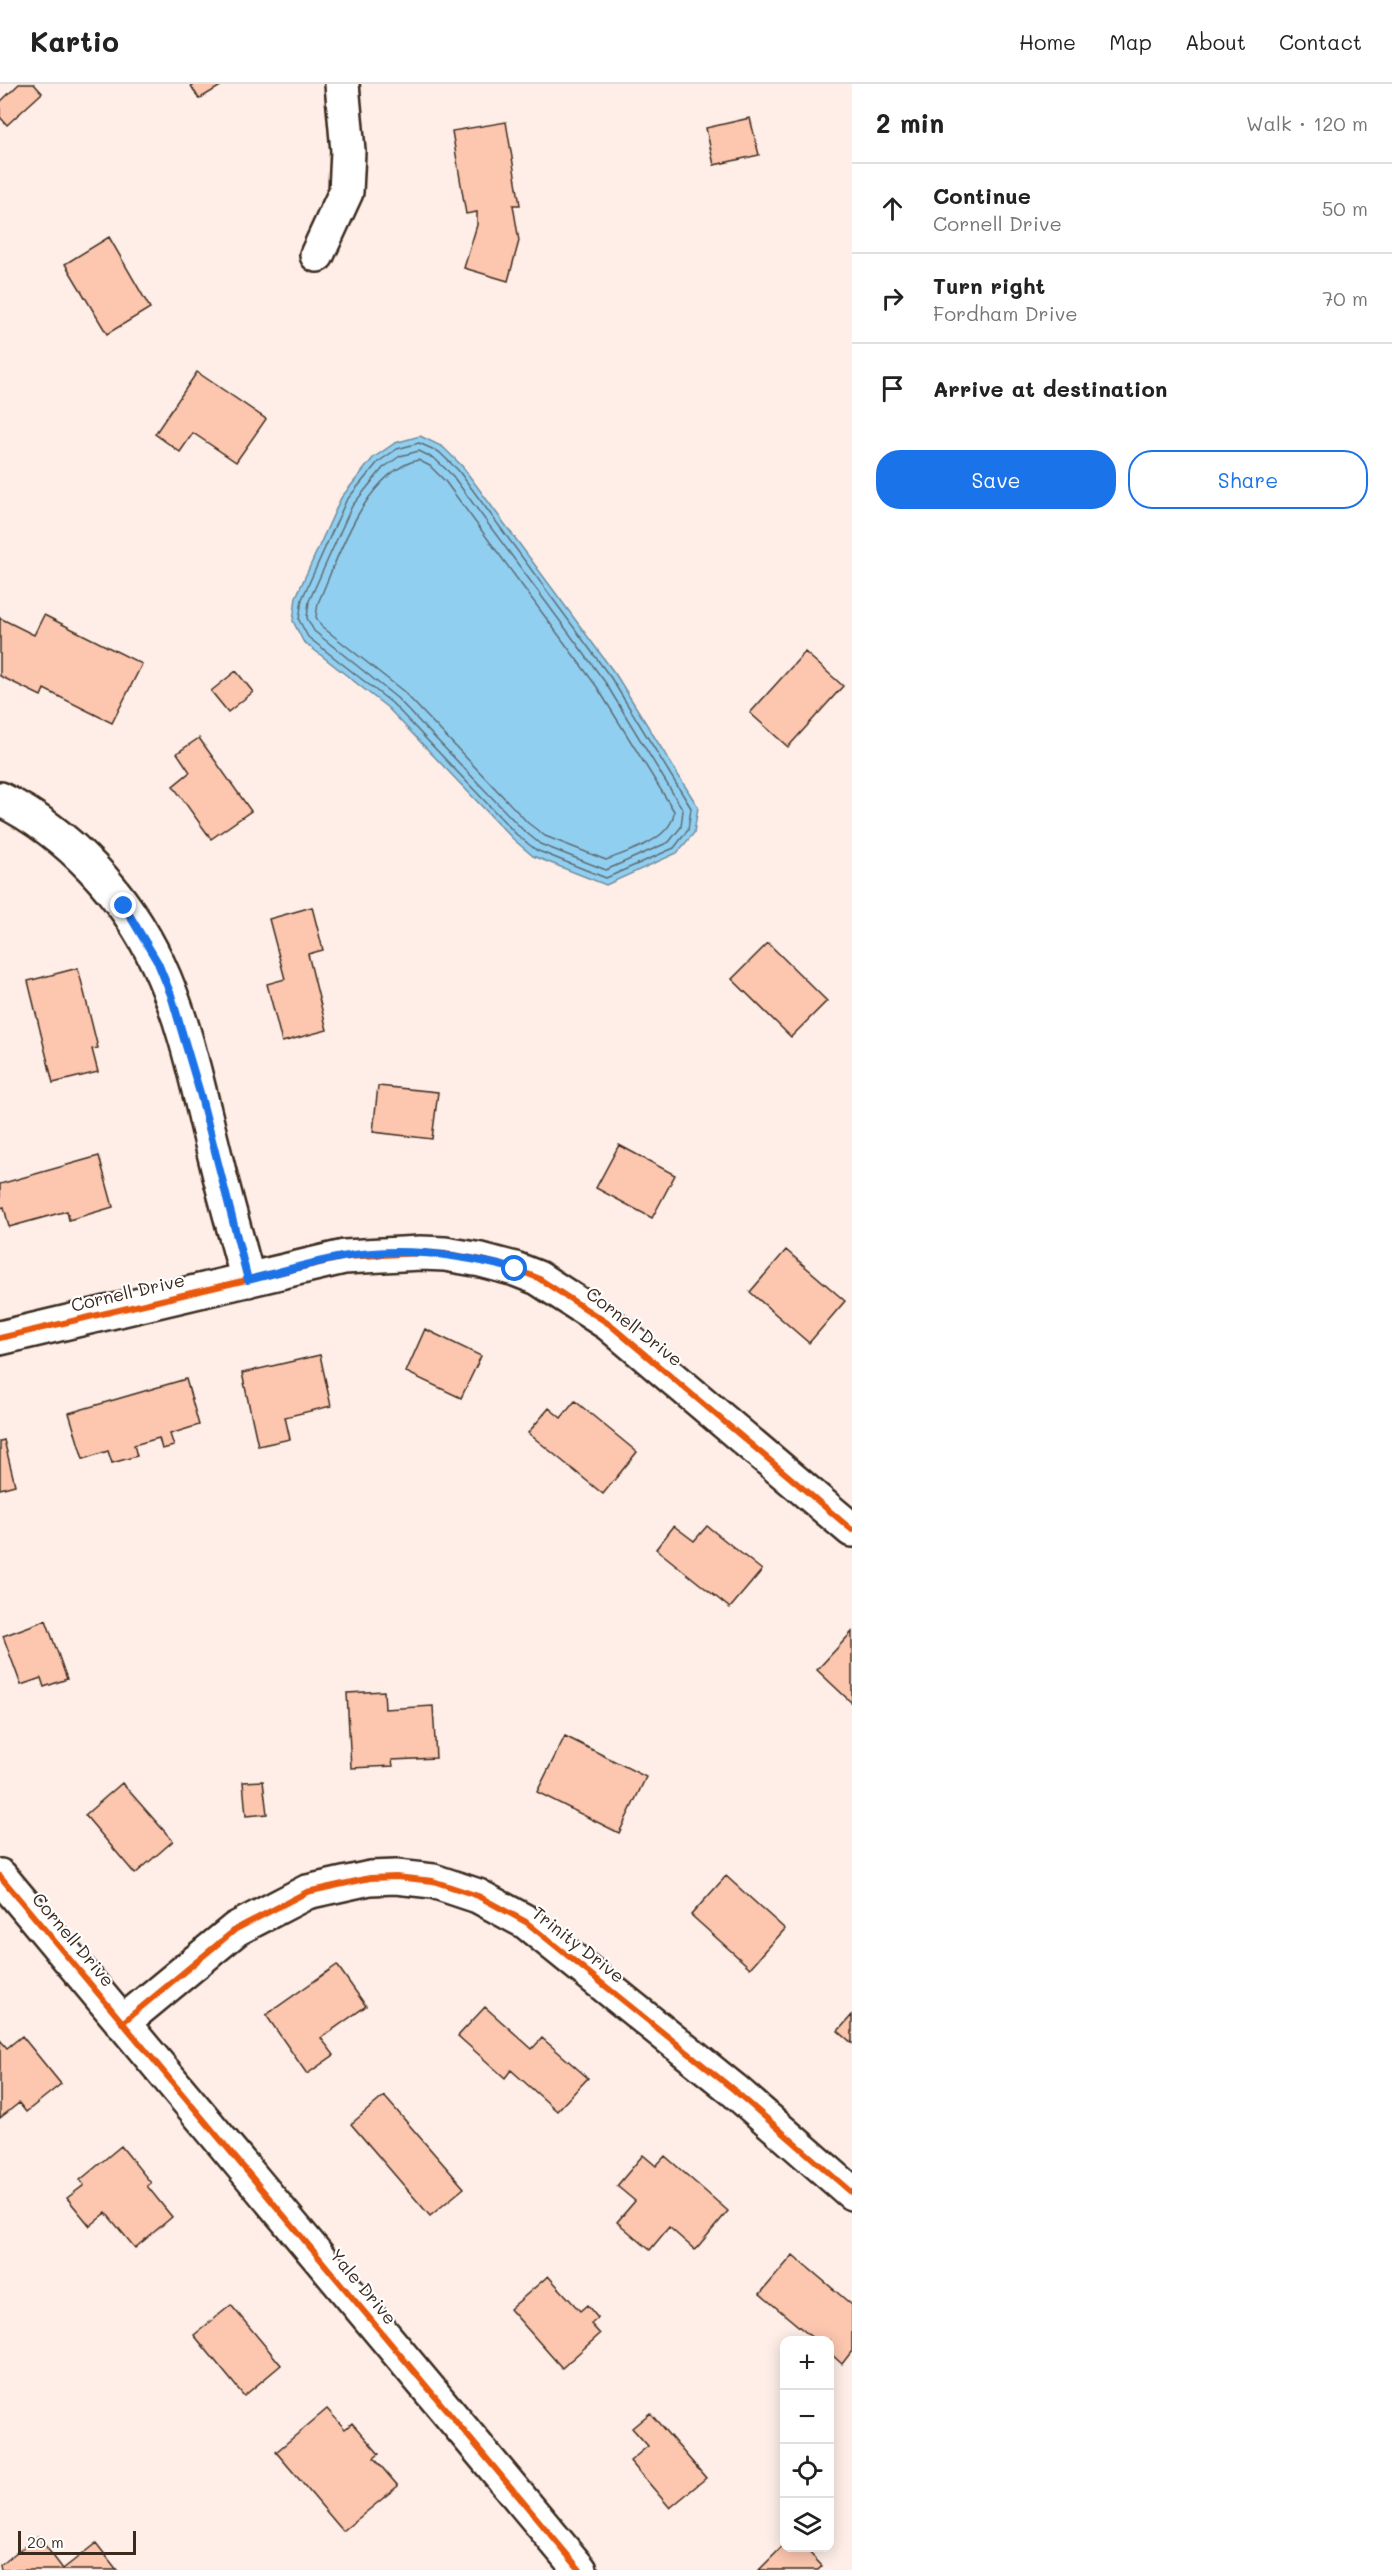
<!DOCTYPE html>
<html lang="en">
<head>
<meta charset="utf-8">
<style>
	:root { --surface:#fff; --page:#f2f2f2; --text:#222; --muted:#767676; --line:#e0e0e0; --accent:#1a73e8 }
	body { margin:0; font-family:Mali,sans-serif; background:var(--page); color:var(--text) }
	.controls { position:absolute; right:18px; bottom:18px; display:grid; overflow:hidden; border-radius:12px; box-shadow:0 3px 15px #0003 }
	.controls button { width:54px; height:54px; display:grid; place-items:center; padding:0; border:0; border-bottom:2px solid var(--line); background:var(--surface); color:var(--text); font:30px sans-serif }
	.scale { position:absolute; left:18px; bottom:15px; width:118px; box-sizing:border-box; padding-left:6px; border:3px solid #3b2a1e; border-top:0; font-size:16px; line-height:21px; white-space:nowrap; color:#3b2a1e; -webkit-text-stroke:4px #fff; paint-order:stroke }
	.stop { position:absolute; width:18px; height:18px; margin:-14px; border:4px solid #1a73e8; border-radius:50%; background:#fff }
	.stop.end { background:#1a73e8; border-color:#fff; box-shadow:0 2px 6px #0008 }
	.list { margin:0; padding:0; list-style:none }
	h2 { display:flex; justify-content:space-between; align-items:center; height:78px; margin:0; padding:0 24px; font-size:26px }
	h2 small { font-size:20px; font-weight:400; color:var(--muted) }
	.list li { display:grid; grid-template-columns:39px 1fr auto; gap:18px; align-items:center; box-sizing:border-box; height:90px; padding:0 24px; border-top:2px solid var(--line) }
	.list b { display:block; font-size:22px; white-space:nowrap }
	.list p { margin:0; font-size:20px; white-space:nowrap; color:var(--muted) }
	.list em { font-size:20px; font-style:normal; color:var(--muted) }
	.actions { display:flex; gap:12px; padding:18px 24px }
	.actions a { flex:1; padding:14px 0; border:2px solid var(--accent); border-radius:24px; text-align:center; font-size:21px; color:var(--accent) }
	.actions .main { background:var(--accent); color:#fff }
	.icon { flex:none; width:33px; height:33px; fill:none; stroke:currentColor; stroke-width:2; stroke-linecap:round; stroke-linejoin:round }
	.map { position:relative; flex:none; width:852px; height:2486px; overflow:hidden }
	header { display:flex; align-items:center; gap:36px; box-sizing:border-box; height:84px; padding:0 30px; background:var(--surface); border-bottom:2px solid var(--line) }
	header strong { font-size:28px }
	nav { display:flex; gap:33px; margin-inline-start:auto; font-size:21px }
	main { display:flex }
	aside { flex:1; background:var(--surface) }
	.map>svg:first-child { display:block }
	.water { fill:#91cff1; stroke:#6f8d9d; stroke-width:1.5 }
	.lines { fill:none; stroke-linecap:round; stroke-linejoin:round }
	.shore { stroke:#5d6c72; stroke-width:1.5 }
	.building { fill:#fcc6af; stroke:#3b2a1e; stroke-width:1.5 }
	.street-casing { stroke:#3b2a1e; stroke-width:38 }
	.street { stroke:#fff; stroke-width:33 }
	.cycleway-casing { stroke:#fff; stroke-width:10 }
	.cycleway { stroke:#e8590c; stroke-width:6 }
	.route { stroke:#1a73e8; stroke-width:8 }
	.labels { text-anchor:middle; stroke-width:4.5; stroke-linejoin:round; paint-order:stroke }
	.street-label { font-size:18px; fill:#3b2a1e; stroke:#fff }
</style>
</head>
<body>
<header>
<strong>Kartio</strong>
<nav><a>Home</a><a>Map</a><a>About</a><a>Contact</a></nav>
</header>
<main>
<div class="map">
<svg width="852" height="2486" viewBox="0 0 852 2486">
	<rect width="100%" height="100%" fill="#feeee7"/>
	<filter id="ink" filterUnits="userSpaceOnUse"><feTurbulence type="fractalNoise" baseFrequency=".0167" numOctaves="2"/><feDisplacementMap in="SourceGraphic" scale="12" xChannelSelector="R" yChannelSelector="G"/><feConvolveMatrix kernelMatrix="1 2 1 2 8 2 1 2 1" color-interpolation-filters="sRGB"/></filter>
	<g filter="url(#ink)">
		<path class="water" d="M420,352L443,363L462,382L616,591L698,723L694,749L677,769L606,801L533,772L513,755L388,624L303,557L293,537L296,513L341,414L373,374L395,359Z"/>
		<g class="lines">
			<path class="shore" d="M419,359L439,368L458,386L611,594L691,724L688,746L674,764L606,794L536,766L517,751L392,619L308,553L299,536L302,515L346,417L378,378L397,365Z
				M419,367L435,375L452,391L605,598L683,726L681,743L669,758L606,786L540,760L522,745L397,614L314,547L307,534L309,517L352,422L383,384L400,372Z
				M418,376L430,382L445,397L597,603L674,727C673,755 629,767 606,776L545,752L528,739L403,607L321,542L316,533L318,519C338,474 364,389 418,376Z"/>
		</g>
		<path class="building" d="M19,0H34L42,9L7,41L0,33V18Z
			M190,0H224L199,15Z
			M750,34L759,71L714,81L706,44Z
			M506,38L520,121H513L519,157L508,197L464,184L477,141V128L466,130L452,47Z
			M109,153L150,224L107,250L65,180Z
			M197,288L266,335L236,378L193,349L180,368L155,350Z
			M44,531L142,580L112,639L44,605L41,612L0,592V534L34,551Z
			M805,568L843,602L788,663L750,629Z
			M236,587L253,608L228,628L211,607Z
			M199,654L251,727L211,755L173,702L190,688L177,669Z
			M312,823L323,866L308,870L327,946L282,958L267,900L285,895L269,835Z
			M768,859L827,917L791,953L732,895Z
			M78,884L98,964L92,965L98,988L53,999L28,897Z
			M378,1002L438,1008L432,1055L373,1048Z
			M619,1061L675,1091L652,1134L596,1104Z
			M99,1072L113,1123L69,1136L67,1127L9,1143L4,1123L0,1124V1100Z
			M786,1166L845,1217L809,1259L750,1208Z
			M425,1245L481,1272L461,1314L406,1288Z
			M320,1271L331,1322L285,1333L290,1355L258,1362L242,1289Z
			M186,1295L199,1341L170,1350L174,1362L162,1365L159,1354L134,1361L137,1372L112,1379L108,1367L83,1375L69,1329Z
			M575,1317L637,1368L603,1410L528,1349L549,1324L561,1334Z
			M4,1356L15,1401L0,1405V1357Z
			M674,1442L694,1457L707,1442L762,1486L730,1524L656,1465Z
			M46,1536L67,1595L44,1603L41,1594L21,1601L3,1552Z
			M852,1548V1619L817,1586Z
			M384,1607L385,1625L433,1622L436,1674L392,1676L393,1682L351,1684L347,1609Z
			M565,1652L646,1693L619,1749L537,1708Z
			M263,1697L267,1730L246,1732L243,1698Z
			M122,1699L173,1757L135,1790L85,1731Z
			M726,1792L785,1845L750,1884L691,1831Z
			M337,1881L366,1922L321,1954L334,1971L307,1990L266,1931Z
			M485,1923L532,1965L542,1954L588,1994L557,2027L511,1986L505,1994L458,1952Z
			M852,1931V1959L838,1947Z
			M22,1952L61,2000L26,2028L19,2019L0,2034V1956L7,1964Z
			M384,2012L464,2104L430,2132L351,2040Z
			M121,2062L151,2099L147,2102L172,2133L135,2164L106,2129L90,2142L67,2114L84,2101L80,2096Z
			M643,2071L656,2082L665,2072L728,2127L695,2166L669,2143L650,2166L617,2138L635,2117L617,2102Z
			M793,2171L852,2221V2267L842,2280L830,2269V2256H815L760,2210Z
			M548,2192L580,2227L587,2221L598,2234L591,2240L600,2250L562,2284L510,2225Z
			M231,2221L281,2281L244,2312L194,2251Z
			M327,2325L345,2345L352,2339L379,2370L374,2374L398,2402L343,2447L276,2368Z
			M650,2329L706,2394L670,2424L630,2377L648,2362L632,2344Z
			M38,2452L63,2485L96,2459L117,2486H1L0,2481Z
			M784,2461V2464H805L822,2482L818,2486H759Z"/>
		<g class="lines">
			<g class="street-casing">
				<path id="street" d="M317,171L346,108L348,67L342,0
					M0,715C69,749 125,810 158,880C186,939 199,1009 215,1072C225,1114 237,1155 248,1196
					M0,1254L344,1173L421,1169L445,1170L481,1176L515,1185L538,1194L609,1240L852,1446
					M0,1792L580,2486
					M122,1939L236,1845L307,1808L370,1794L396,1793L433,1797L478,1812L526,1838L734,2006L852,2109"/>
			</g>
			<use href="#street" class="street"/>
			<g class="cycleway-casing">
				<path id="cycleway" d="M0,1254L344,1173L421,1169L445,1170L481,1176L515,1185L538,1194L609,1240L852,1446
					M0,1792L580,2486
					M122,1939L236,1845L307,1808L370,1794L396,1793L433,1797L478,1812L526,1838L734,2006L852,2109"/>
			</g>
			<use href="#cycleway" class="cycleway"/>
		</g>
	</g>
	<g class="lines" filter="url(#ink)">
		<path class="route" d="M124,822L158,879L171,911L200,1009L248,1196C279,1188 310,1179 342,1173C400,1162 459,1170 515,1185"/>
	</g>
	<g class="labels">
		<g class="street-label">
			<text transform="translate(128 1209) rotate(-13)" y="6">Cornell Drive</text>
			<text transform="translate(634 1243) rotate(38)" y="6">Cornell Drive</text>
			<text transform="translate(73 1856) rotate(50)" y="6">Cornell Drive</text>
			<text transform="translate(578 1861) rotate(38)" y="6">Trinity Drive</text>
			<text transform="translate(363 2203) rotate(50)" y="6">Yale Drive</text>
		</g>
	</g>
</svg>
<div class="controls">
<button>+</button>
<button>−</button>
<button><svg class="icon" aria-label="locate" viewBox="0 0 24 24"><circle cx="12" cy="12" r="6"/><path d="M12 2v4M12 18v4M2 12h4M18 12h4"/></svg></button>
<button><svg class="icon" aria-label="layers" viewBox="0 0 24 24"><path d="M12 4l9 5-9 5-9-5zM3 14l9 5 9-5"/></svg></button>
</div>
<div class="scale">20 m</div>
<div class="stop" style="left:515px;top:1185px"></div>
<div class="stop end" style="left:124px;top:822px"></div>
</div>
<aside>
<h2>2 min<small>Walk · 120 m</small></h2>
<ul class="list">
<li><svg class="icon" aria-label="ahead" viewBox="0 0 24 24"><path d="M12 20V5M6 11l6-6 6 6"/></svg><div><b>Continue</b><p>Cornell Drive</p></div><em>50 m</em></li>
<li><svg class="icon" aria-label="right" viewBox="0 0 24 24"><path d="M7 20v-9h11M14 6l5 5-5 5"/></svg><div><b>Turn right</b><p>Fordham Drive</p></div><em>70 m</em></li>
<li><svg class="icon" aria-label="arrive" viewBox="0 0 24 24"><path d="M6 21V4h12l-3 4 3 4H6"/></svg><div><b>Arrive at destination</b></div></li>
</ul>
<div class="actions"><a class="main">Save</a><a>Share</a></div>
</aside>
</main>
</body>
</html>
